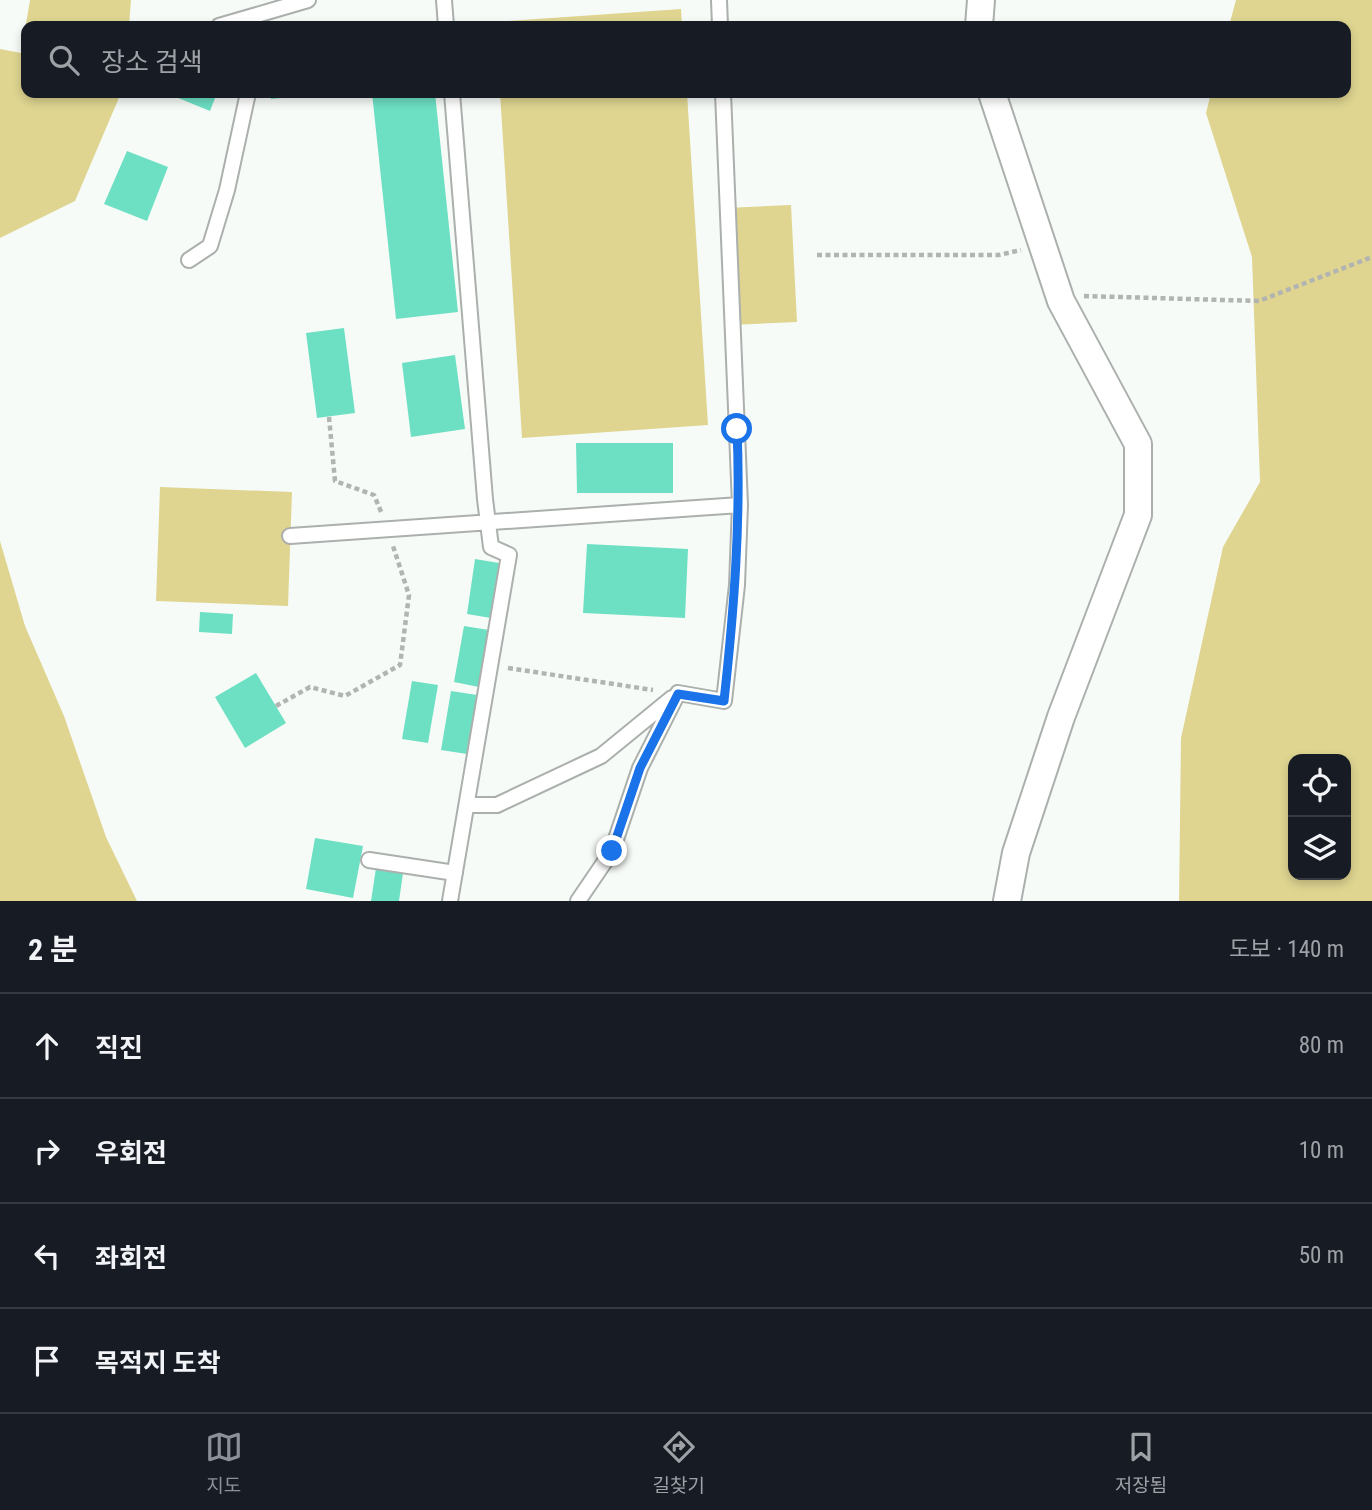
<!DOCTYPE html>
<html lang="ko">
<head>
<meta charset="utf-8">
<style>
	:root { --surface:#171b24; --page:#20242c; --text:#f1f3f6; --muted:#9ea1a6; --line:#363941; --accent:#8c9099 }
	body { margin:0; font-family:"Roboto Condensed","Noto Sans KR",sans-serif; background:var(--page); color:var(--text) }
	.controls { position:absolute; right:21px; bottom:21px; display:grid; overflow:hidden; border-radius:14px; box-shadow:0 4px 10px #0003 }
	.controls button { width:63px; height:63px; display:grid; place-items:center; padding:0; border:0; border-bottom:2px solid var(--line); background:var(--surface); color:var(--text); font:35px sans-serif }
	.stop { position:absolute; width:21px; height:21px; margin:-16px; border:5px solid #1a73e8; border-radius:50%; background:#fff }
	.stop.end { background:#1a73e8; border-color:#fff; box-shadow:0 2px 7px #0008 }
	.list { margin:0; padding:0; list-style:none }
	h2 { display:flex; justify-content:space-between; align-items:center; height:91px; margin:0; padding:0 28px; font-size:30px }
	h2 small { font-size:23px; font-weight:400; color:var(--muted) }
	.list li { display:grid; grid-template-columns:46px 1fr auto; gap:21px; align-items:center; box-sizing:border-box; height:105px; padding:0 28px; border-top:2px solid var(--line) }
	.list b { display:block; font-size:26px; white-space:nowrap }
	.list em { font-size:23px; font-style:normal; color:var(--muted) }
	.icon { flex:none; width:38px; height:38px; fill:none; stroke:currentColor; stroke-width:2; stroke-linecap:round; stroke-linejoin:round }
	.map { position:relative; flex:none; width:1372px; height:901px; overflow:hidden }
	.search { position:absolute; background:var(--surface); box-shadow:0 4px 10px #0003; left:21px; right:21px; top:21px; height:77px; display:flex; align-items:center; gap:18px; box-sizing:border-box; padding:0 24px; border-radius:14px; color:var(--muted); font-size:26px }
	.sheet { height:511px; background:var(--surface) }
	nav { display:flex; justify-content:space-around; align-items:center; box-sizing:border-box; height:98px; border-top:2px solid var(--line); background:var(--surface); font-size:19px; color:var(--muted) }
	nav a { display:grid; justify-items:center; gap:4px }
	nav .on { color:var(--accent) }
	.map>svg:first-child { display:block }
	.green { fill:#dfd591; fill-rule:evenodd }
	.building { fill:#6de0c4 }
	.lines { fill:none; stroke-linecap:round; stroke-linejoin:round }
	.lane-casing { stroke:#abb0ac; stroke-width:18 }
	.street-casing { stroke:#abb0ac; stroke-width:30 }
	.path { stroke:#b1b4b1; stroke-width:4.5; stroke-dasharray:5 3.5; stroke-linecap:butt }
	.lane { stroke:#fff; stroke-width:14 }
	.street { stroke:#fff; stroke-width:26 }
	.route { stroke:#1a73e8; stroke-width:9 }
</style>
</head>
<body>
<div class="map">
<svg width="1372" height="901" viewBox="0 0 1372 901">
	<rect width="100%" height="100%" fill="#f7fbf7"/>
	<path class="green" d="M30,0H131L129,26H26V93H121L75,201L0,238V49L21,53Z
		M1236,0H1372V901H1179L1181,738L1223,547L1260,482L1252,257L1206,113L1211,93H1346V26H1229ZM1293,759H1346V875H1293Z
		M681,9L682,26H495V22Z
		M500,93H687L708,425L522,438Z
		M791,205L797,322L732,325L727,208Z
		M160,487L292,492L288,606L156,601Z
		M0,541L25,626L64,716L106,837L137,901H0Z"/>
	<path class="building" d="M166,93H217L210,111Z
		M271,93H312V95L271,99Z
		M372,93H435L458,312L396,319Z
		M127,151L168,167L147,221L104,204Z
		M344,328L355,413L317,418L306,333Z
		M455,355L465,429L411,437L402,363Z
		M576,443H673V493H577Z
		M587,544L688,549L685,618L583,613Z
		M475,559L499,563L491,618L467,614Z
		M200,612L233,614L232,634L199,632Z
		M464,626L489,630L479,687L454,682Z
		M256,673L286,723L245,748L215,697Z
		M412,681L438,685L428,743L402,739Z
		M451,691L477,695L467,754L441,750Z
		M315,838L363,846L353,898L306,889Z
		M376,868L403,873L399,901H371Z"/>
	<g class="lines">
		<g class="lane-casing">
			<path id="lane" d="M444,0L446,26
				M719,0L720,26
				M219,26L308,0
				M189,260L210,246L227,190L248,93
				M290,536L740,505L723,93
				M467,805H497L601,756L672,698
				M369,860L455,873
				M450,901L509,555L491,547L485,499L452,93
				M578,901L612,851L640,768L678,693L724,701L737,585L740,505"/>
		</g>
		<g class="street-casing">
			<path id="street" d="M979,26L981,0
				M992,93L1061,301L1138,444V515L1061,717L1016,853L1007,901"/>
		</g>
		<path class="path" d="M817,255H999L1021,250
			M1084,296L1259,301L1372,257
			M329,417L335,481L374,495L382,514
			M508,668L653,690
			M276,706L310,687L345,696L400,665L409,595L393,546"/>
		<use href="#lane" class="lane"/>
		<use href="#street" class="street"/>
	</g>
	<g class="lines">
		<path class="route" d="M612,851L640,768L678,694L724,701C734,610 741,521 737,429"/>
	</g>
</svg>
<div class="controls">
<button><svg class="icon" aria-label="locate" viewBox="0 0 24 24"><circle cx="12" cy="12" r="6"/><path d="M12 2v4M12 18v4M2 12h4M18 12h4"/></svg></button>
<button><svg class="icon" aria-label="layers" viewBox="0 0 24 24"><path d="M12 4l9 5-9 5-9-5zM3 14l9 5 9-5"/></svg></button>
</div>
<div class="stop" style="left:737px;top:429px"></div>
<div class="stop end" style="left:612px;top:851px"></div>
<div class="search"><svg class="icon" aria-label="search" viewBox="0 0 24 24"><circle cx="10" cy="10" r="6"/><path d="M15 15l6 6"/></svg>장소 검색</div>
</div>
<section class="sheet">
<h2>2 분<small>도보 · 140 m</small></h2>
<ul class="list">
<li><svg class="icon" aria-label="ahead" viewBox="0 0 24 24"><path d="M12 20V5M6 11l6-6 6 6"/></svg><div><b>직진</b></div><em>80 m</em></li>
<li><svg class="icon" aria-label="right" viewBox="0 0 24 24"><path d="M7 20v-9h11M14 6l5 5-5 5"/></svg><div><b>우회전</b></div><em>10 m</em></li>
<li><svg class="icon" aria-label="left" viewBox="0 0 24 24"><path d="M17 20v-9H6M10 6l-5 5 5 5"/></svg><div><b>좌회전</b></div><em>50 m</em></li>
<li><svg class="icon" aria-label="arrive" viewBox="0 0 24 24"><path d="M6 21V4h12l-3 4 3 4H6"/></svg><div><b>목적지 도착</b></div></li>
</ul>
</section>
<nav>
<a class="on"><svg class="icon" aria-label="map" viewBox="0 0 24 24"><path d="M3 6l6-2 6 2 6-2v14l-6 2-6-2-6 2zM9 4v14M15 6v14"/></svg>지도</a>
<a><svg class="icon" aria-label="directions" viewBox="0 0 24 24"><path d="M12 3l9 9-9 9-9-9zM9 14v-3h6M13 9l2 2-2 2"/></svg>길찾기</a>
<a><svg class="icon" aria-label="saved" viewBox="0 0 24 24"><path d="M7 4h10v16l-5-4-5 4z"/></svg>저장됨</a>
</nav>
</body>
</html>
